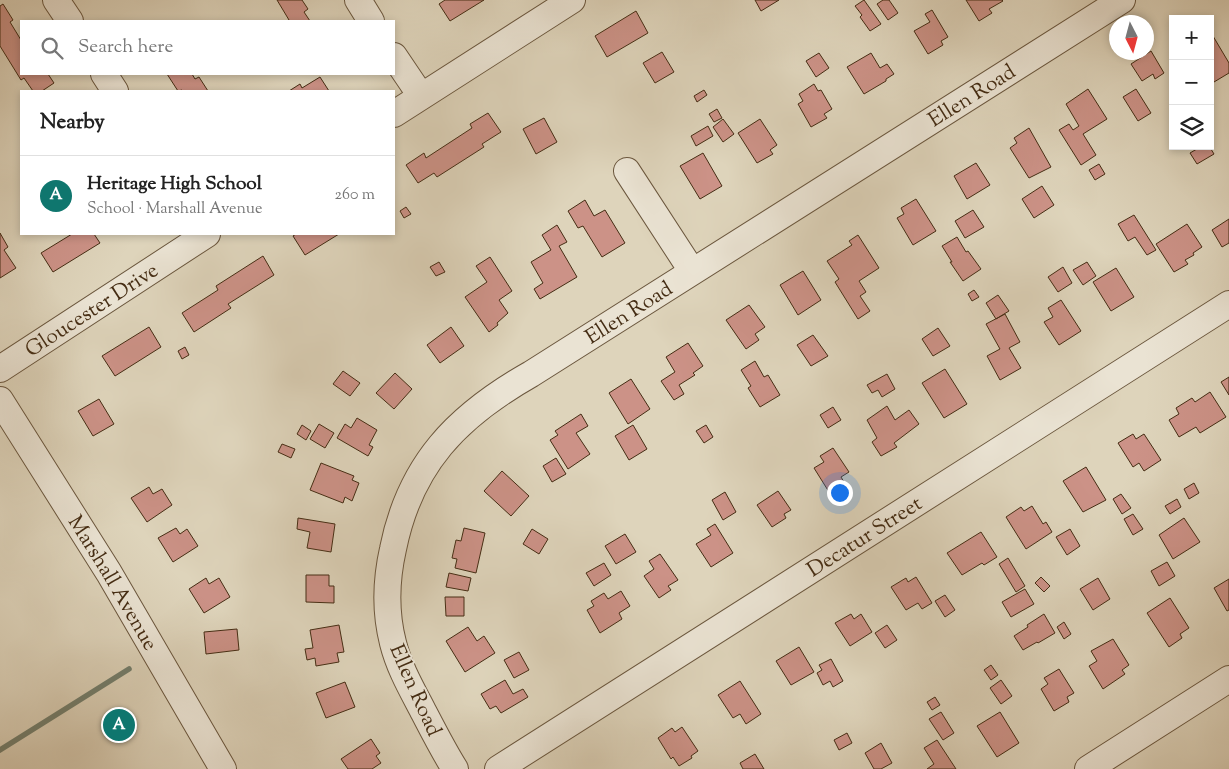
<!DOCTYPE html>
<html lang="en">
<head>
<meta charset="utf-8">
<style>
	:root { --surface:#fff; --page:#f6f6f6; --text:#222; --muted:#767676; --line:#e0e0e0; --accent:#0f766e }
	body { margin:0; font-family:"Sorts Mill Goudy",serif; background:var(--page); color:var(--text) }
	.controls { position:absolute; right:15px; top:15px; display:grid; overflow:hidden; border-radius:0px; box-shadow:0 2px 8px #0003 }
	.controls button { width:45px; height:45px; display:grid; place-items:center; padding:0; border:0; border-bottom:1px solid var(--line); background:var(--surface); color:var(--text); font:25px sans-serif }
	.compass { position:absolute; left:1109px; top:15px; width:45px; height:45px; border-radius:50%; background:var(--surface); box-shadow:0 2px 8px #0003; rotate:174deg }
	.you { position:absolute; left:839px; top:492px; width:18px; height:18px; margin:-12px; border:4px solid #fff; border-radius:50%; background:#1a73e8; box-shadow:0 0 0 8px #1a73e833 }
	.badge { display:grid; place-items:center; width:32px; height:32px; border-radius:50%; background:var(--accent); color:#fff; font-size:16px; font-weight:700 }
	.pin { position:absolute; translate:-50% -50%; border:2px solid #fff; box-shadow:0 1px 5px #0006 }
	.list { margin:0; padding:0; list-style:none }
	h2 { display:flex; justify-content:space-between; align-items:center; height:65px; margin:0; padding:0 20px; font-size:21px }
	h2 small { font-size:16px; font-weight:400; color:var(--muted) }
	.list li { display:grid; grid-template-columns:32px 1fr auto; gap:15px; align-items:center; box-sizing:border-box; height:80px; padding:0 20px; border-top:1px solid var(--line) }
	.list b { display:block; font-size:19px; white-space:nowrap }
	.list p { margin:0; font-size:16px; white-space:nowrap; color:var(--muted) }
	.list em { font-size:16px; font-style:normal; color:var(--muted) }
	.icon { flex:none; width:28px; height:28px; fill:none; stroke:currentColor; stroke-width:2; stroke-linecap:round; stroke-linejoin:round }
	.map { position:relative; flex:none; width:1229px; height:769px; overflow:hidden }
	.search { position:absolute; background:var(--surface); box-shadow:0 2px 8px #0003; left:20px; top:20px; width:375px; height:55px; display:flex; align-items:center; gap:12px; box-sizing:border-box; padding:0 18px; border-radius:0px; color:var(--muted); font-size:19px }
	.panel { position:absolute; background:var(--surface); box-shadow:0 2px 8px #0003; left:20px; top:90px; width:375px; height:145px; border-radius:0px }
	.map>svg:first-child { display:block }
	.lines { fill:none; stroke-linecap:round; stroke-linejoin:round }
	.stream { stroke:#74806f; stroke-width:5.5 }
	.building { fill:#cc9287; stroke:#452d14 }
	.minor-casing { stroke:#6b573e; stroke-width:28 }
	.minor { stroke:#eae3d3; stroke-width:26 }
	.labels { text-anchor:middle; stroke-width:4; stroke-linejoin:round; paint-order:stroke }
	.street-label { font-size:21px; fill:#452d14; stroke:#eae3d3 }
</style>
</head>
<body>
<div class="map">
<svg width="1229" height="769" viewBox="0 0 1229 769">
	<rect width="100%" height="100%" fill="#ded4bb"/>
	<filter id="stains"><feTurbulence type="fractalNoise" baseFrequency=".004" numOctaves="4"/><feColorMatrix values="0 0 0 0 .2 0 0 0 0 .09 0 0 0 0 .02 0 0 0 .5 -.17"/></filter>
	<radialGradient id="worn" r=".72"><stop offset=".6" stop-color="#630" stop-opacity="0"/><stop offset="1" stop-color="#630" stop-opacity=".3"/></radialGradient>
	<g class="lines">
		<path class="stream" d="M0,750L129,669"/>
	</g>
	<path class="building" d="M277,0H302L308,9L304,12L310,21H286L289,20Z
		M445,0H484L450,21L439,4Z
		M755,0H779L761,11Z
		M864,0L881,24L870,31L860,17L862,15L855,6Z
		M883,0H889L898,13L888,20L877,4Z
		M966,0H1002L1003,1L989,9L992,13L979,21Z
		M3,4L13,20L10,22L21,40V74H48L54,83L42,91H33L24,78L21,80L0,46V6Z
		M932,10L948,37L941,41L943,45L928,54L914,31L930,22L925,14Z
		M636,11L648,33L607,57L595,36Z
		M1210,31L1229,63V73L1214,82L1210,77Z
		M1151,51L1164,73L1155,79L1153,74L1142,81L1131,64Z
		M662,52L674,72L655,83L643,63Z
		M819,53L829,68L816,77L806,61Z
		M871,53L880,68L887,64L894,74L886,79V81L864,94L847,67Z
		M167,74H192L195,79L199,77L208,91H183L182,90L178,91Z
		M320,77L329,91H289L300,84L302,88Z
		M814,84L818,91L821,90L832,109L824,114L827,118L811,127L798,104L803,101L799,94Z
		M1088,89L1107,119L1083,134L1096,155L1081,165L1059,130L1069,124L1073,130L1079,126L1066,104Z
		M1136,89L1151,113L1138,121L1123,97Z
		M704,90L707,95L697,102L694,96Z
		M717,109L722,118L714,122L709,114Z
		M488,113L501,132L482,144L484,147L437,177L434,173L418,183L406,165L424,153L426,158L472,128L470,124Z
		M544,118L557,142L536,154L523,129Z
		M723,119L734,134L723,142L713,127Z
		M760,119L777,145L770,150L773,154L757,163L738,133Z
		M708,126L713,136L696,146L691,136Z
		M1029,128L1051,167L1029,178L1010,148L1017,143L1014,138Z
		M1202,146H1209L1214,154L1197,164L1190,153Z
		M703,153L722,186L700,199L680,166Z
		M976,163L990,185L967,199L954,176Z
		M1099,164L1105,174L1095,180L1089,170Z
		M1042,186L1054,205L1034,218L1022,199Z
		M916,199L936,231L913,245L897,218L904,214L901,208Z
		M585,200L594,216L605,210L625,243L602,257L583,226L578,228L568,211Z
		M406,207L411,214L404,218L400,211Z
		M973,210L984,227L965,238L955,221Z
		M1134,215L1156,250L1147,255L1135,237L1128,241L1118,224Z
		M1229,219V243L1222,247L1212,230Z
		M1187,224L1202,247L1193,253L1194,255L1185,260L1188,264L1174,272L1156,244Z
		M557,225L567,242L559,246L577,277L540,299L534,289L543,283L531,262L551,250L542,235Z
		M0,233L8,247L4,250L16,268L0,278Z
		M72,234H94L100,243L53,272L41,253Z
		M296,234H339L305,255L293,236Z
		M858,235L879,268L859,281L866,292L860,296L870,311L858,319L835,282L839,279L827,261L852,245L849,241Z
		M957,237L966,252L968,251L981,269L963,281L950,262H952L942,246Z
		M263,256L274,275L228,304L231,308L194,332L182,313L218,290L216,286Z
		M490,257L512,291L499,300L508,313L497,323L498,325L489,332L465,297L487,282L476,266Z
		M439,262L445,272L436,276L430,267Z
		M1087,262L1096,276L1083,285L1073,270Z
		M1063,267L1072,283L1058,292L1048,277Z
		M1116,268L1134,297L1111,311L1093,282Z
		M803,271L821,300L798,315L780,285Z
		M974,290L979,297L972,301L968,294Z
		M998,295L1009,311L996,319L986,303Z
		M1061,300L1081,331L1059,345L1044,322L1053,317L1048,308Z
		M749,305L765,327L755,334L759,340L746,349L726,320Z
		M1005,314L1020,342L1009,348L1021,368L1000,380L987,356L1000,349L986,324Z
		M149,327L161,347L115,376L102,356Z
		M451,327L464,346L440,363L427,345Z
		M938,328L950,346L933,356L922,339Z
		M813,335L828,356L811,366L797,345Z
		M688,343L703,366L693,373L695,375L679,385L684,394L674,400L661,381L675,372L666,357Z
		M185,347L189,355L182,359L178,351Z
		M755,361L764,377L768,375L780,395L760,407L748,388L751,386L741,370Z
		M945,369L967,404L944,418L922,383Z
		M343,371L360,383L350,396L333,384Z
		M395,373L412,389L394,409L376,393Z
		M887,374L895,389L882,397L878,390L872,393L867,385Z
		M1229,377V395L1221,382Z
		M631,379L650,409L628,424L609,393Z
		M1210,392L1226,417L1200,433L1196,427L1179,437L1169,420L1179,414L1176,408L1192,398L1195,402Z
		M99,399L114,424L93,436L78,411Z
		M887,406L895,420L909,410L919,424L894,443L897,447L881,456L872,442L877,438L867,420Z
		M833,407L841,420L828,428L820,415Z
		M581,414L588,426L576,433L590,454L568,469L550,440L558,435L555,431Z
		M357,418L377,430L369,445L373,447L368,456L337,438L345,424L351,428Z
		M319,424L334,433L325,448L310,439Z
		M302,425L311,431L306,440L297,434Z
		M633,425L647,449L629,460L615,436Z
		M706,425L713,437L704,443L696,431Z
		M1133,434L1136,439L1144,434L1161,460L1144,471L1139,463L1133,467L1118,443Z
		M282,444L295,449L291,458L278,452Z
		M833,448L849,472L841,477L844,482L829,492L814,468L824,462L820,456Z
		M556,458L566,474L552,482L543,466Z
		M321,463L354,476L352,480L359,483L352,501L345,497L343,503L310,490Z
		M1086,467L1106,500L1083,512L1063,481Z
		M502,471L529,496L511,516L484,491Z
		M1194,483L1199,493L1189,499L1184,489Z
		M149,487L153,494L162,489L172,505L147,522L131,498Z
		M778,491L791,510L784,514L786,518L772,527L757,505Z
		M725,492L736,512L723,520L712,500Z
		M1121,494L1131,508L1122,514L1113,499Z
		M1177,499L1181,507L1170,514L1165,506Z
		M1032,506L1043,524L1046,522L1052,532L1026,549L1006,517L1021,507L1024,511Z
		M1133,514L1143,529L1133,535L1124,519Z
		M298,518L335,524L331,552L307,548L310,532L297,529Z
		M1184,518L1200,542L1173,559L1159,535Z
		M715,524L733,553L711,567L696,544L711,535L707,529Z
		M176,528L180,534L187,529L198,546L173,562L158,538Z
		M464,528L485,533L476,573L455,568L457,559L452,558L456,540L461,541Z
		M532,529L548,539L539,554L523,544Z
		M1070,529L1080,546L1067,555L1056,537Z
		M981,532L997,557L984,565L982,563L962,575L947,553Z
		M625,534L636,552L616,564L605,546Z
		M660,554L678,580L668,586L671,590L659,598L644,576L654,569L649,561Z
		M1008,558L1025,586L1016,592L999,564Z
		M1167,562L1175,576L1159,586L1151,571Z
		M604,563L611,575L594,586L586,573Z
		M449,573L471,578L468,591L446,587Z
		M306,575H329V586H334V603L306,602Z
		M916,577L932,603L922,609L918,603L906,610L891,587L906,578L908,582Z
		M1041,577L1050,586L1044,592L1035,583Z
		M206,578L209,584L219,578L230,597L204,613L189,589Z
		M1098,578L1110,599L1093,610L1080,589Z
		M1229,579V610L1227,611L1214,588Z
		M1025,589L1034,604L1011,617L1002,602Z
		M621,591L630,606L619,613L622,619L600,633L587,610L594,606L591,601L604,593L608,599Z
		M945,595L955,610L945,617L935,601Z
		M445,597H464V616H446Z
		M1170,598L1189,628L1180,634L1182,638L1169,647L1147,613Z
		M851,614L854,619L861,614L872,632L850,646L835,623Z
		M1044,614L1055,633L1038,643L1037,642L1023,650L1014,636L1028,627L1027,625Z
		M1064,622L1071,634L1064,639L1057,627Z
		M339,625L344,652L337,653L339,662L316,666L315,658L307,660L305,649L313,648L310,630Z
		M887,625L897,640L885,648L875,633Z
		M468,627L477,641L484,636L495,653L465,672L446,641Z
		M237,629L239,650L206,654L204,632Z
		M1113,639L1129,665L1122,670L1125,674L1103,689L1089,666L1097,661L1091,651Z
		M799,647L814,672L791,685L776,661Z
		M519,652L529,670L514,678L504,660Z
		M831,659L843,681L833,687L830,681L823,685L817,673L822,670L819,665Z
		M991,665L998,675L991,680L984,670Z
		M1059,669L1074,693L1067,697L1069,702L1054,711L1041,689L1048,684L1044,678Z
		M505,680L513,694L523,689L528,697L501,713L496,706L490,709L481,694Z
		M1001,680L1012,696L1001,704L990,688Z
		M740,681L761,714L746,724L740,714L733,718L718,695Z
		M345,682L355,707L326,718L316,693Z
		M935,697L940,705L932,710L927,702Z
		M941,712L954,733L943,740L929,719Z
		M1000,712L1019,743L997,757L977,726Z
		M682,727L698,751L691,756L692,758L679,766L673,757L671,759L658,738L672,728L675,732Z
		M847,733L852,743L839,750L834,740Z
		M371,739L380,753L376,756L381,763L372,769H348L341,759Z
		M937,740L956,769H927L934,764L924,748Z
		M881,743L892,763L881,769H874L865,753Z
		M755,754L764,769H743L740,763Z"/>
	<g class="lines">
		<g class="minor-casing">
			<g id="minor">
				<path d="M56,0L70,21"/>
				<path d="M358,0L371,21"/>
				<path d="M394,56L421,96"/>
				<path d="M104,74L115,91"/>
				<path d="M394,114L572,0"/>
				<path d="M627,171L692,271"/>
				<path id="s1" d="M0,369L207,234"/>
				<path id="s2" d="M0,400L109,573L223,769"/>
				<path id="s3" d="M455,769C443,750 433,730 422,709C411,688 399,667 393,643C385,612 386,580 393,549C410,464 457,416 531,374L1122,0"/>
				<path id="s4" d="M498,769L1229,304"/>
				<path d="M1088,769L1229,679"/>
			</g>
		</g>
		<use href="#minor" class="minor"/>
	</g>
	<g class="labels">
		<g class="street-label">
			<text dy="7" stroke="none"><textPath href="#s3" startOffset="988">Ellen Road</textPath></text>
			<text dy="7" stroke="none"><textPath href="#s1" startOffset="109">Gloucester Drive</textPath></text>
			<text dy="7" stroke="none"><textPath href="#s3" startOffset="582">Ellen Road</textPath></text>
			<text dy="7" stroke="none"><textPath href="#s4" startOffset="434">Decatur Street</textPath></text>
			<text dy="7" stroke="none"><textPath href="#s2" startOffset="215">Marshall Avenue</textPath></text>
			<text transform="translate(416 690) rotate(66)" y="7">Ellen Road</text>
		</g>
	</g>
	<rect width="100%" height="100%" filter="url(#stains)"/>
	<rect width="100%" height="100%" fill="url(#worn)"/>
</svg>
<div class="controls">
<button>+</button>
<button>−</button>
<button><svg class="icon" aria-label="layers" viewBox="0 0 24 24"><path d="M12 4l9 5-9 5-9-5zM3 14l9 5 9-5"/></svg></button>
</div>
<svg class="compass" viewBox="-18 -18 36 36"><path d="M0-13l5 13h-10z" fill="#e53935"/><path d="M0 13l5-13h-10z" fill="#767676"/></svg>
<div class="you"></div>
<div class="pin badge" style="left:119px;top:725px">A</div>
<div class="search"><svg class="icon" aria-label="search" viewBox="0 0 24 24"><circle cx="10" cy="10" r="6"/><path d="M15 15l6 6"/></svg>Search here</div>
<section class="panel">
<h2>Nearby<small></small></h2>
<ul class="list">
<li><span class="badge">A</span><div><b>Heritage High School</b><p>School · Marshall Avenue</p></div><em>260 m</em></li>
</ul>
</section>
</div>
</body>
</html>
